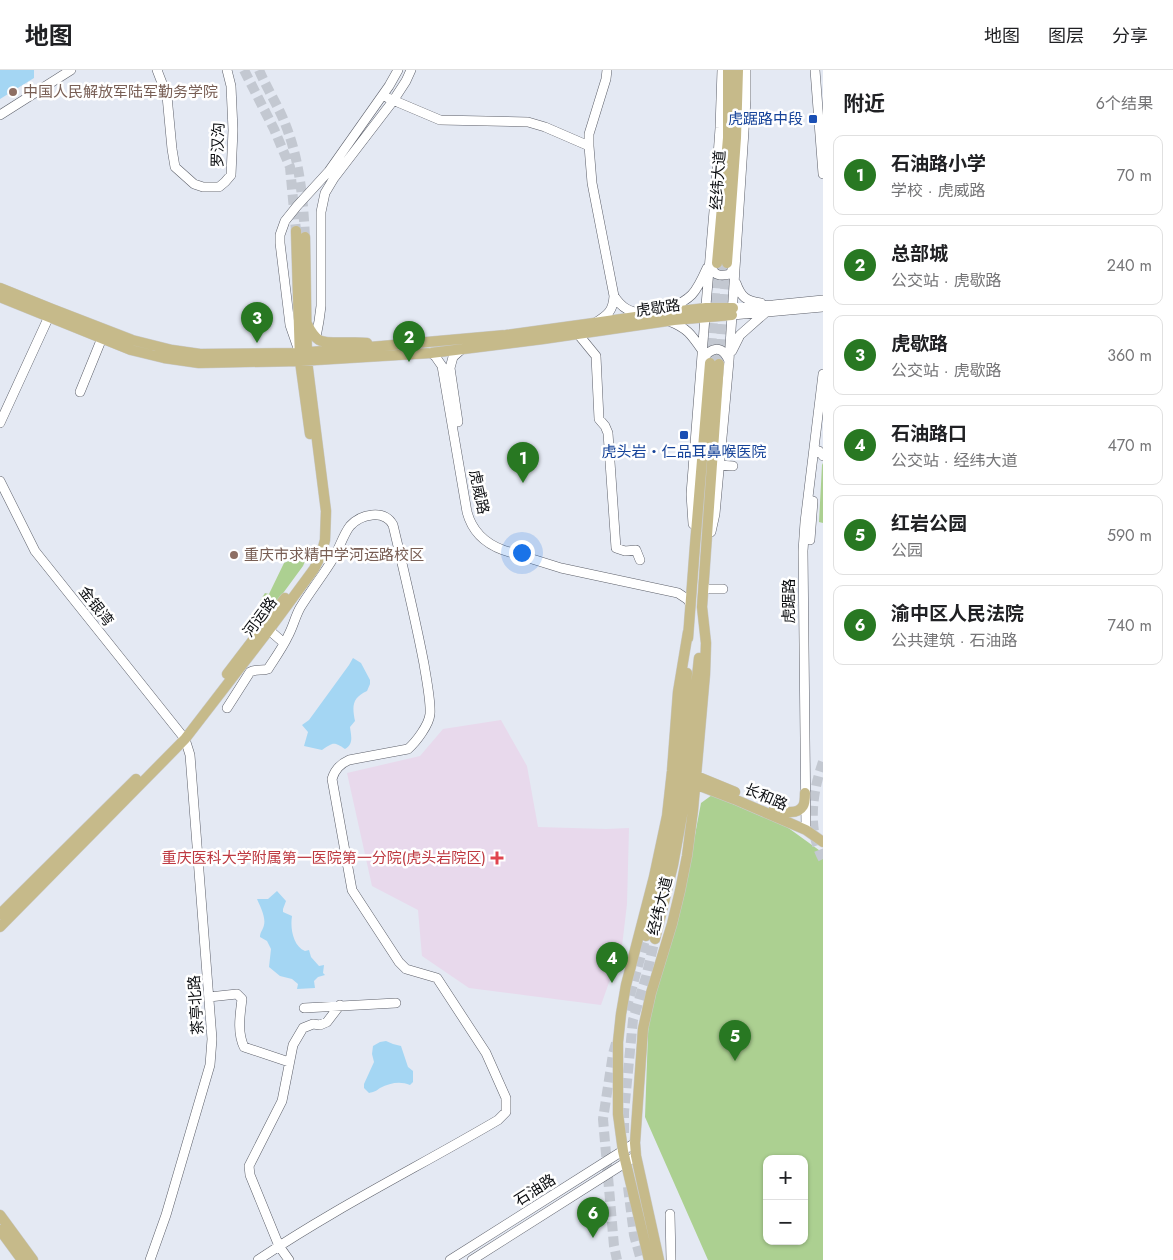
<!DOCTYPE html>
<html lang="zh">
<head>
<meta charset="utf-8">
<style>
	:root { --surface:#fff; --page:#f6f6f6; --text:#202124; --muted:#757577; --line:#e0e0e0; --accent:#287822 }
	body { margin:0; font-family:Jost,"Noto Sans SC",sans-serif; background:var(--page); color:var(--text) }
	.controls { position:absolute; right:15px; bottom:15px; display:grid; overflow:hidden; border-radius:10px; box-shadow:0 1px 4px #0004 }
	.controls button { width:45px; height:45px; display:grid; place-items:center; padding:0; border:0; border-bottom:1px solid var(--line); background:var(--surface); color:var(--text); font:25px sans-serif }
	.you { position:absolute; left:521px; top:482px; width:18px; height:18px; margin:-12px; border:4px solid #fff; border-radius:50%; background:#1a73e8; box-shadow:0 0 0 8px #1a73e833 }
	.badge { display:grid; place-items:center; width:32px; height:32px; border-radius:50%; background:var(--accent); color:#fff; font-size:16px; font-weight:700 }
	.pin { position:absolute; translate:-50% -41px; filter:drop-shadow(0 1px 2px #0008) }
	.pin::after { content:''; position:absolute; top:26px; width:18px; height:15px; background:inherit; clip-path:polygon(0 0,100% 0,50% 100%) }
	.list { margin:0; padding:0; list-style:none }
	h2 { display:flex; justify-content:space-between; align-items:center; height:65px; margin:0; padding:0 20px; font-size:21px }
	h2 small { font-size:16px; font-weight:400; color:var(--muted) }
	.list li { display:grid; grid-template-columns:32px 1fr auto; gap:15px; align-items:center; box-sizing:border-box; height:80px; margin:0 10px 10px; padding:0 10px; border:1px solid var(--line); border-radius:10px }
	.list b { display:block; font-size:19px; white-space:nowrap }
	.list p { margin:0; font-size:16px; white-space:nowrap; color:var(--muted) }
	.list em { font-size:16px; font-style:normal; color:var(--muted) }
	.map { position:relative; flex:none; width:823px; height:1190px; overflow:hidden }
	header { display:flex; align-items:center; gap:30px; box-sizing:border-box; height:70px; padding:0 25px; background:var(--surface); border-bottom:1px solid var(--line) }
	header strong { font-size:24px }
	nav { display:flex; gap:28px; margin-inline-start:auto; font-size:18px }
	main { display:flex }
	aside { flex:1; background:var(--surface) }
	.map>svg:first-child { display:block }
	.medical { fill:#e8d9ec }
	.green { fill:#acd091; fill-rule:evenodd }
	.water { fill:#a4d6f3 }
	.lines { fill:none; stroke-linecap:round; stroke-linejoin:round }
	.major-tunnel { stroke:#c3c8d1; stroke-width:10; stroke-dasharray:10 5; stroke-linecap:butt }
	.minor-casing { stroke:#5d606a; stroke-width:10 }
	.major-casing { stroke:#c9caca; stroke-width:11 }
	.minor { stroke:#fff; stroke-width:9 }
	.major { stroke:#c6ba8a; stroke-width:10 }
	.education-dot { fill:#8d6e63; stroke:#fff; stroke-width:2 }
	.transit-dot { fill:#1a4fb4; stroke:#fff; stroke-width:2 }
	.health-dot { fill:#e0444e; stroke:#fff; stroke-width:2 }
	.labels { text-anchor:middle; stroke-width:5; stroke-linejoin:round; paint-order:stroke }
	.education-label { font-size:15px; fill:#785e54; stroke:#fff; text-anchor:start }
	.transit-label { font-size:15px; fill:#164399; stroke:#fff; text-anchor:end }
	.street-label { font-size:15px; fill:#0b0d10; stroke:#fff }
	.health-label { font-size:15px; fill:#be3a42; stroke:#fff; text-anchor:end }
</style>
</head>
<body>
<header>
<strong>地图</strong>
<nav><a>地图</a><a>图层</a><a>分享</a></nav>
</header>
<main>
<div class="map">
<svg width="823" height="1190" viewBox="0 0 823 1190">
	<rect width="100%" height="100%" fill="#e4e9f3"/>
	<path class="medical" d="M501,650L527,696L538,757L606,759L629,758L627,834L622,876L601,935L469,918L422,886L418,840L372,816L347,703L420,686L443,659Z"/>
	<path class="green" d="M823,393V453L819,452L822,395Z
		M309,482L303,496L270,541L260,531L265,523L269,524L284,493Z
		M712,725L787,757L823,783V1190H708L645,1047L649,936L683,828L701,733ZM767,1089H804V1171H767Z"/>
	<path class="water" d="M0,0H34V8L0,29Z
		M353,588L361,593L370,610V614L367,621C352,628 352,636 355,651L350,657C351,666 354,674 345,679C333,671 333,673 322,680L304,676L308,662L302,655L309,650L349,595Z
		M277,821L286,831L283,839V842L292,846C290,858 293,876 305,881L309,880L311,887L319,896L324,895L323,903L325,905L318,907L314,911L315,918L297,919L298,914L292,909L280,906L269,897L271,879L267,871L260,867C260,862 263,860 264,855C266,847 260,836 257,829H268Z
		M386,971L393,974L401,976L408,997L413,1001V1012L410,1015C400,1011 390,1013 380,1018C376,1021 374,1022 369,1023L364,1018V1014L374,992L372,984L373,976L380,972Z"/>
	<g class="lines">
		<path class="major-tunnel" d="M244,0L274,59L290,97L296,161
			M259,0C267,19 279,37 286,56C300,92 303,129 305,167
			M710,293L717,196
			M719,294L727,193
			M823,692C812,723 807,759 823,789
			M626,940L646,866
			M616,973L613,984L603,1049L614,1176L617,1190
			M624,1063V1042L633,950L646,907L655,869
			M628,1117L634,1165L641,1190"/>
		<g class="minor-casing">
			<path id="minor" d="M157,0L167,26L172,79L175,97L194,114L203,117H219L225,112L231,105L233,60L231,16L227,0
				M607,0L606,9L589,64V76L592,113L614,226
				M815,0L823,104
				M388,28L440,50L528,52L545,57L589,76
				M0,45L71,0
				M710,194C713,205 719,207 730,204L735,195
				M736,213C741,227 746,231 761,233
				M733,238L773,235L823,230
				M666,241C692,228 695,225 707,198
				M732,245L823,237
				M669,251C687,258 691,264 702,280
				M595,253C608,245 613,241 614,226C623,240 630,241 646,245
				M578,264L596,286L599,349L605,356L608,363L616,478L625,481L636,480L640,490
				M316,267L319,251L321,236V142L325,123L334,108L393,31L406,11L411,0
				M299,281L290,255L280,173V165L285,151L297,136L329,101L389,16L398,0
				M732,281L740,265L765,243
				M431,283L435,286L442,296L467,442C472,461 484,473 503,480L561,498L678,523L687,529L690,533
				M702,290C711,277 722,274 729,291
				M80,322L102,268
				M458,352L450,298L453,287L462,279
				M0,353L51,242
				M819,381L823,386
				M719,395L733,396
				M0,411L35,481L185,669L190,685L212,969L210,995L166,1145L150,1190
				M693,454L691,424L705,247L714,141L720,58L722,0
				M711,462L715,444L729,291L746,30V0
				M810,470L813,431
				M704,519H723
				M269,560L284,573
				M227,638L250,602C256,599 262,601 268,599C275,588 283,577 288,566C293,557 295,547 300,538C311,520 324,504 334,487C340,477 343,465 350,456C361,444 384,439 393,455C404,501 415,547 424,594C426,607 431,631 430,644C429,655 416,672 408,679L349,690C340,694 335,699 332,709L352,820L399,892L406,899L437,908L486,983L506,1028V1042L498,1050C418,1097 335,1138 258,1190
				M806,760L803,481L805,452L823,304
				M209,927L237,924L242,929C240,945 237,962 244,977L289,992
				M304,938L396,933
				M670,1144L671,1190
				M289,1190L279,1176L250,1105L249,1096L282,1031L293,975L303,958L313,954L320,955L327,952L340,935
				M450,1190L635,1073
				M472,1190L636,1086"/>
		</g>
		<g class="major-casing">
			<path id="major" d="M296,161L300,291L310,364
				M717,193L728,68V0
				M727,193L736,68L738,0
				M0,218L52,239L132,270L172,280L200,284L299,283L382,276L506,265L594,253L663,243L706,238H733
				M0,227L131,280L164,288L199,293L300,291L431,283L543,269L674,250L732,245
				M307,254C310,260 313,266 319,270C328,275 354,271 367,273
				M688,568L695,475L710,293
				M227,604L285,528
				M696,706L735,722
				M695,714L734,729L806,760L823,772
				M774,739C782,741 797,746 803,736C805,733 805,727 805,723
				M0,844L136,709
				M0,857L185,669L269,560L314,499L321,485L325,470L326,441L307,291L305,167
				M646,866C655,834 665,803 671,770C681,715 684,658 687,603
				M655,869L673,795L683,740L699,588
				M0,1145L33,1190
				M0,1160L22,1190
				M649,1190L623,1081L618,1044V972L621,944L626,915L654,807L667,746L672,701L678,622L688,562
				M659,1190L636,1086L635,1073L643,959L651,923L672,854L680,821L687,786L693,740L705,604L706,573L702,537L719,294"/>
		</g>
		<use href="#minor" class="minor"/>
		<use href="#major" class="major"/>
	</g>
	<g class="education-dot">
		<circle cx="13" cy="22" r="5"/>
		<circle cx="234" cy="485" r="5"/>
	</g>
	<g class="transit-dot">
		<rect x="808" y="44" width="10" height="10" rx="2.5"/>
		<rect x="679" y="360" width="10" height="10" rx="2.5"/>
	</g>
	<path class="health-dot" d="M494.5 780.5h5v5h5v5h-5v5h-5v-5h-5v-5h5z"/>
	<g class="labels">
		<g class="education-label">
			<text x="23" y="27">中国人民解放军陆军勤务学院</text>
			<text x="244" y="490">重庆市求精中学河运路校区</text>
		</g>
		<g class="transit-label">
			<text x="803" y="54">虎踞路中段</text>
			<text x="684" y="387" text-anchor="middle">虎头岩‧仁品耳鼻喉医院</text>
		</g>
		<g class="street-label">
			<text transform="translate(218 75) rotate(-89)" y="5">罗汉沟</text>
			<text transform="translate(718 110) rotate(-86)" y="5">经纬大道</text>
			<text transform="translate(658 238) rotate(-8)" y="5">虎歇路</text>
			<text transform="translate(479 422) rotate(78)" y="5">虎威路</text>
			<text transform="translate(789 531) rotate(-90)" y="5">虎踞路</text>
			<text transform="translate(96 536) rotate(52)" y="5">金银湾</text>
			<text transform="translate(260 547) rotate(-53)" y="5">河运路</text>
			<text transform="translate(766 727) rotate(23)" y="5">长和路</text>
			<text transform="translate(660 836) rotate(-76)" y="5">经纬大道</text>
			<text transform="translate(196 935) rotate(-94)" y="5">茶亭北路</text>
			<text transform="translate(535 1120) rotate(-32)" y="5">石油路</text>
		</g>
		<g class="health-label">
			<text x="486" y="793">重庆医科大学附属第一医院第一分院(虎头岩院区)</text>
		</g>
	</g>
</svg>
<div class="controls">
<button>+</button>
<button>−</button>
</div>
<div class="you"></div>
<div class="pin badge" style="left:523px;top:413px">1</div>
<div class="pin badge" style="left:409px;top:292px">2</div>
<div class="pin badge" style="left:257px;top:273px">3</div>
<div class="pin badge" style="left:612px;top:913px">4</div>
<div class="pin badge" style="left:735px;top:991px">5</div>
<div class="pin badge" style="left:593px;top:1168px">6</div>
</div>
<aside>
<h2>附近<small>6个结果</small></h2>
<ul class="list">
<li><span class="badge">1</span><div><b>石油路小学</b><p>学校 · 虎威路</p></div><em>70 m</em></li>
<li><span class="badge">2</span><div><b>总部城</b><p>公交站 · 虎歇路</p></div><em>240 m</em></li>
<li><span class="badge">3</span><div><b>虎歇路</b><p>公交站 · 虎歇路</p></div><em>360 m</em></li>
<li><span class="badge">4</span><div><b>石油路口</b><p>公交站 · 经纬大道</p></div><em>470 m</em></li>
<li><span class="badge">5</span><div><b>红岩公园</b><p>公园</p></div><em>590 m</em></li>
<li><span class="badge">6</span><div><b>渝中区人民法院</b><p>公共建筑 · 石油路</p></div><em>740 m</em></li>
</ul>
</aside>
</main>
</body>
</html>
